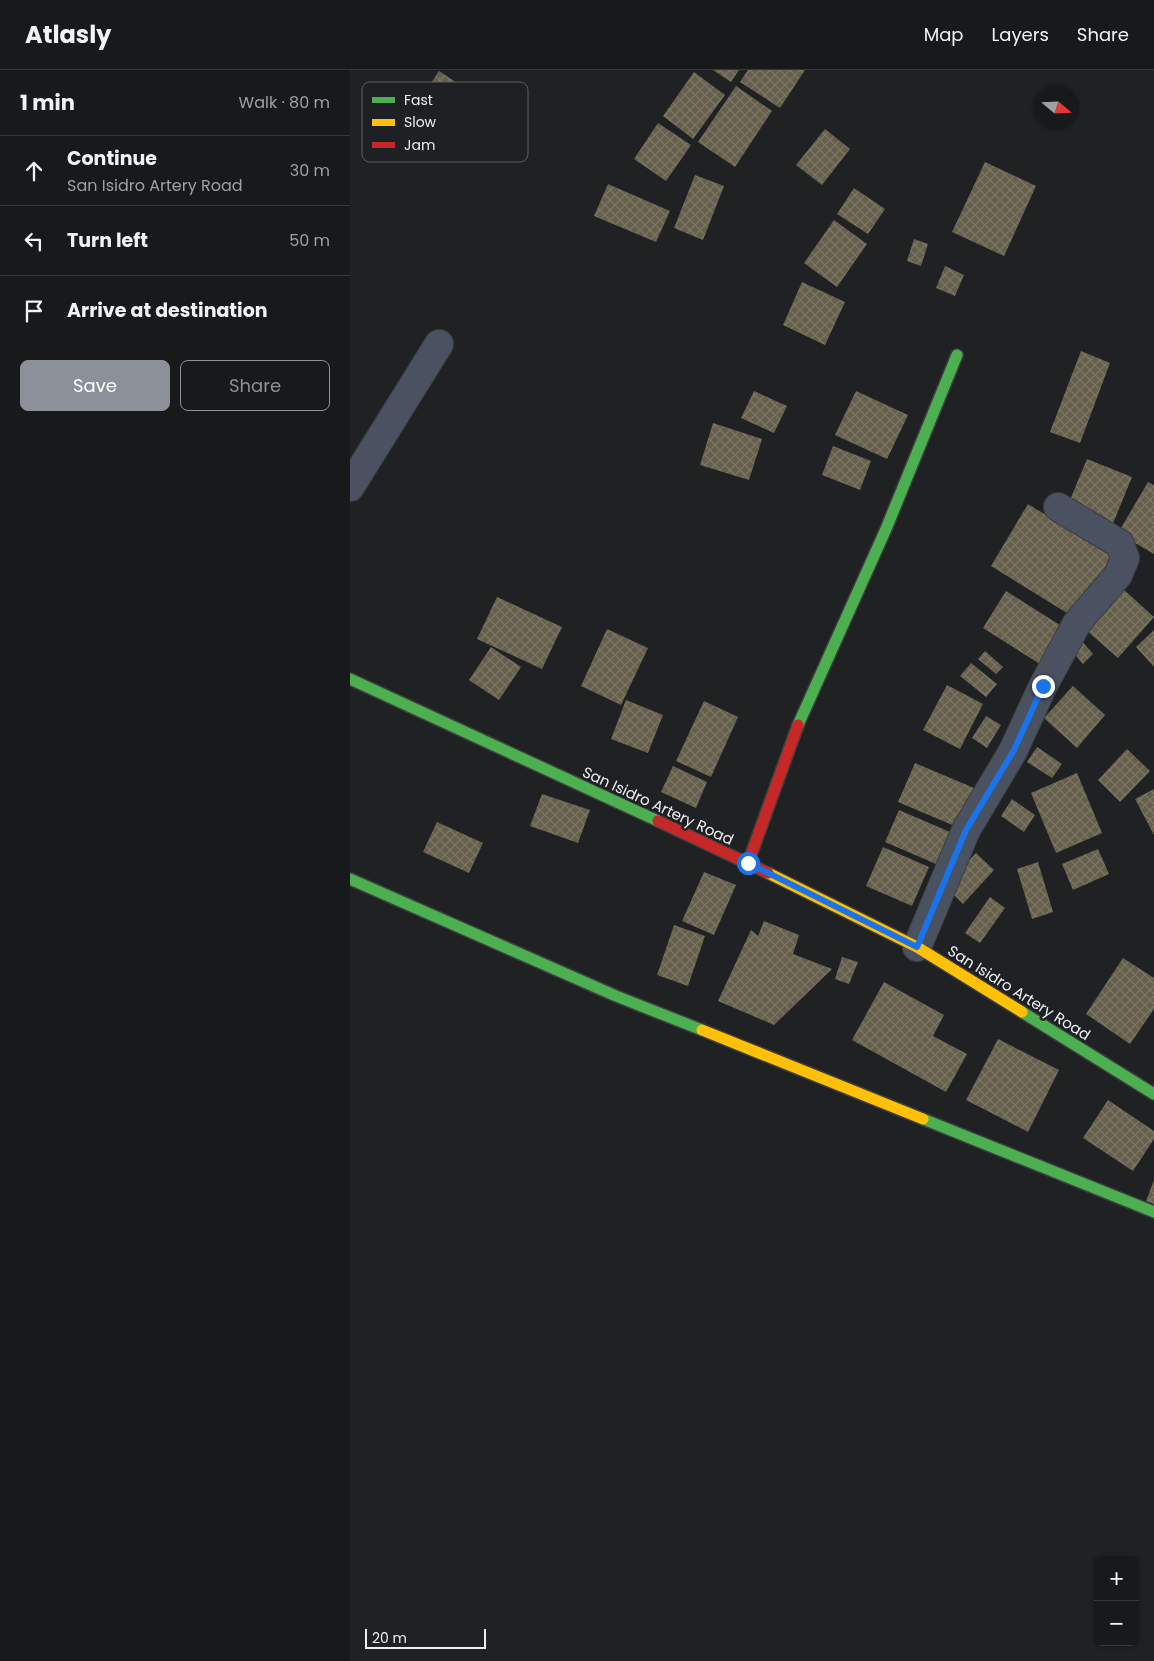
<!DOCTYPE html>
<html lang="en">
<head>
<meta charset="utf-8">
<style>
	:root { --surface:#17191a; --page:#202223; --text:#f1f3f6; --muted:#9ea0a2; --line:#363839; --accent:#8c9099 }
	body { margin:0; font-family:Poppins,sans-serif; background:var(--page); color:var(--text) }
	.controls { position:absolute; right:15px; bottom:15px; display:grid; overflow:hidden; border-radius:8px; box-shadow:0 1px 4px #0004 }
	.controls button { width:45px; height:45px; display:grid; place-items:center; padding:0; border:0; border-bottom:1px solid var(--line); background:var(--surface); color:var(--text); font:25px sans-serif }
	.compass { position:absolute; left:684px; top:15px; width:45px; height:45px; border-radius:50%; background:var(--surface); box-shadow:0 1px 4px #0004; rotate:109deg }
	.scale { position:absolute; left:15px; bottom:12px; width:121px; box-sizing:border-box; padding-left:5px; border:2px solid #eceef0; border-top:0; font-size:14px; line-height:18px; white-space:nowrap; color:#eceef0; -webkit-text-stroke:4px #1e2024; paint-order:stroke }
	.stop { position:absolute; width:15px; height:15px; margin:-11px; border:4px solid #1a73e8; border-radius:50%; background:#fff }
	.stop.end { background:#1a73e8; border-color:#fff; box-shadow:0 1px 5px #0008 }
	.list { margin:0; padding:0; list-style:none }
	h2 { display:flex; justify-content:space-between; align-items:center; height:65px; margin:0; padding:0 20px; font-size:21px }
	h2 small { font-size:16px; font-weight:400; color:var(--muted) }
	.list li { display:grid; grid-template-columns:32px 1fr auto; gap:15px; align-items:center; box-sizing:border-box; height:70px; padding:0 20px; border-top:1px solid var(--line) }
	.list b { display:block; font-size:19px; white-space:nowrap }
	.list p { margin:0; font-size:16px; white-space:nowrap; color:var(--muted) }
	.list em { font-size:16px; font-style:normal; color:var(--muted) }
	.actions { display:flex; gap:10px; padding:15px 20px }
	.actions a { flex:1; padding:11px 0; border:1px solid var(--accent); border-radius:8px; text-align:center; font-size:18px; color:var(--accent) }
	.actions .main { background:var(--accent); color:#fff }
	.icon { flex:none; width:28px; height:28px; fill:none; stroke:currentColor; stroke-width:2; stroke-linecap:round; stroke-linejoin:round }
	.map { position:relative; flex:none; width:804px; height:1591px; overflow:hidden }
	header { display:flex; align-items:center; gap:30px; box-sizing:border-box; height:70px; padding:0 25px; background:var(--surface); border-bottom:1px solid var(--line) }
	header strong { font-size:24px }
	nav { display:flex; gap:28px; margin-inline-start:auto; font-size:18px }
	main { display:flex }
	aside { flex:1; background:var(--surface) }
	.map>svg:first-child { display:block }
	.building { fill:url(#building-cross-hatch) }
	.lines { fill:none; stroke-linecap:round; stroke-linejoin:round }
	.street-casing { stroke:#3d3e3f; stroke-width:30 }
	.fast-casing { stroke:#3d3e3f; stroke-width:14 }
	.slow-casing { stroke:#3d3e3f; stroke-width:14 }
	.jam-casing { stroke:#3d3e3f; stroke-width:14 }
	.street { stroke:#4a5160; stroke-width:28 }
	.fast { stroke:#4caf50; stroke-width:11 }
	.slow { stroke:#ffc107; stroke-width:11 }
	.jam { stroke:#c62828; stroke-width:11 }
	.route { stroke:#1a73e8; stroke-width:6 }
	.labels { text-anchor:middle; stroke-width:5; stroke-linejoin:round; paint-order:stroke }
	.street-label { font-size:15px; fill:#eceef0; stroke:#1e2024 }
	.key { fill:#1e2024; stroke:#5c5e61; stroke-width:1 }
	.key-label { font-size:14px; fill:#eceef0 }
</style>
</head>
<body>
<header>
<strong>Atlasly</strong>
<nav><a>Map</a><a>Layers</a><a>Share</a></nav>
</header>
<main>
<aside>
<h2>1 min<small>Walk · 80 m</small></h2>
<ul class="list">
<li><svg class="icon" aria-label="ahead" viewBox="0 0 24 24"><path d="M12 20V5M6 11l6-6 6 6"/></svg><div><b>Continue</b><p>San Isidro Artery Road</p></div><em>30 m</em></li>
<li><svg class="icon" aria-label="left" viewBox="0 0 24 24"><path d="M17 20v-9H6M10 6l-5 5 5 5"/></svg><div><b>Turn left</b></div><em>50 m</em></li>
<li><svg class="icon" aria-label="arrive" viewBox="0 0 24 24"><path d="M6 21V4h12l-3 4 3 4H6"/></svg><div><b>Arrive at destination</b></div></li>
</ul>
<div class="actions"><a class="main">Save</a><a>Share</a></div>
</aside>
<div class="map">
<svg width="804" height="1591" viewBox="0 0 804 1591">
	<defs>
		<pattern id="building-cross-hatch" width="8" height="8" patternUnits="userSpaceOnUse" patternTransform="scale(1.25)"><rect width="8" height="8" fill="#655f4c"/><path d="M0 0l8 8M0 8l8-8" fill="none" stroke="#7b7666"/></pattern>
	</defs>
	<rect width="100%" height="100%" fill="#1f2123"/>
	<path class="building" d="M363,0H389L381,12Z
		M398,0H455L430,38L390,12Z
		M89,1L130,28L96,82L54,54Z
		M344,2L375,25L343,69L313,46Z
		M386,16L422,41L385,97L348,72Z
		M308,53L341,75L316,111L284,89Z
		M475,59L500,79L472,115L446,95Z
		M635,92L686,116L654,186L602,162Z
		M345,105L374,116L353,170L324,158Z
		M258,114L320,141L306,172L244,146Z
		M504,118L535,139L518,164L487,144Z
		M484,150L517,174L487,217L454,193Z
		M564,169L578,174L571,196L557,191Z
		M595,196L614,205L605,226L586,218Z
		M452,212L495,232L475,275L433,255Z
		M731,281L760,293L730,373L700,362Z
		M404,321L437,336L424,363L391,348Z
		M506,321L558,345L537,389L485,365Z
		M363,353L412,369L399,410L350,395Z
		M483,376L521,391L510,420L472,405Z
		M737,389L782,407L762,456L717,437Z
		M798,412L804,415V484L768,463Z
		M678,434L763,486L725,548L641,496Z
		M772,518L804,547L768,588L736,560Z
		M656,521L716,559L693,596L633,558Z
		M147,527L212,557L192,599L127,569Z
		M257,559L298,578L271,635L231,616Z
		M804,560V597L786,577Z
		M730,569L743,584L733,594L720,579Z
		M141,577L171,597L149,630L119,610Z
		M635,581L653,597L646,604L628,589Z
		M621,593L647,614L636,627L610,606Z
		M597,615L633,634L610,679L573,660Z
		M723,616L755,645L727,678L694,648Z
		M276,630L313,645L298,683L261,669Z
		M354,631L388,647L361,707L326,691Z
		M636,646L651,655L637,678L622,668Z
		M687,677L712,694L702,708L677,692Z
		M777,679L800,701L770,732L748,710Z
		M565,693L624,718L607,757L548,732Z
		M323,696L357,712L346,738L311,722Z
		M727,703L752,763L706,783L681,723Z
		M804,719V765L785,729Z
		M192,724L240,740L228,773L180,756Z
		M662,729L685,745L674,762L651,746Z
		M549,740L600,762L586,794L535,772Z
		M87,752L133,773L119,803L73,782Z
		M533,777L579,797L562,836L516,816Z
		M748,779L759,804L723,820L712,794Z
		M626,783L644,800L613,834L595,816Z
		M688,792L703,842L682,849L667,799Z
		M354,802L386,815L364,865L332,851Z
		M640,827L655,838L630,873L615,863Z
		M414,851L449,865L443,884L482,899L424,955L368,931L401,860L408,866Z
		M324,855L355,866L338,916L307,905Z
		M492,887L508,892L499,914L485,909Z
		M773,888L804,908V939L780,974L736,944Z
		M534,912L594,945L583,966L617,984L596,1022L502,970Z
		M648,969L709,1000L678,1062L616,1030Z
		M758,1030L804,1061V1069L783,1101L733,1068Z
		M804,1110V1134L796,1131Z"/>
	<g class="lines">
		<g class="street-casing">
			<path id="street" d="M0,417L89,274
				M567,877L616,760L663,681L693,616L727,553L768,505L775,488L770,474L708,437"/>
		</g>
		<g class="fast-casing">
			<path id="fast" d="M0,609L308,751
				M448,655L536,459L607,285
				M0,809L266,926L352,960
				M672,942L804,1024
				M573,1049L804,1142"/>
		</g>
		<g class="slow-casing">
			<path id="slow" d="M418,803L567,877L672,942
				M352,960L573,1049"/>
		</g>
		<g class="jam-casing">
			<path id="jam" d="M308,751L418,803
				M398,793L448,655"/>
		</g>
		<use href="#street" class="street"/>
		<use href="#fast" class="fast"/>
		<use href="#slow" class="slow"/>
		<use href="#jam" class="jam"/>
	</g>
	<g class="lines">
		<path class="route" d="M398,793L567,877L616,760L664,680L693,616"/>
	</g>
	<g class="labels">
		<g class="street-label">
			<text transform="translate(308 736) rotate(25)" y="5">San Isidro Artery Road</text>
			<text transform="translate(669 923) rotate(32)" y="5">San Isidro Artery Road</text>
		</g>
	</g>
	<rect x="12" y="12" width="166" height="80" rx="8" class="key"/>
	<rect x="22" y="27" width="23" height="6" fill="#4caf50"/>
	<rect x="22" y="49" width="23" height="7" fill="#ffc107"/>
	<rect x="22" y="72" width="23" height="6" fill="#c62828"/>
	<g class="key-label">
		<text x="54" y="35">Fast</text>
		<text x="54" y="57">Slow</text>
		<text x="54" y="80">Jam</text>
	</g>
</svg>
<div class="controls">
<button>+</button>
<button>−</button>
</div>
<svg class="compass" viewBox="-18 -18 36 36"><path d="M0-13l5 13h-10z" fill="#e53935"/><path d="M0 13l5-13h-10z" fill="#9ea0a2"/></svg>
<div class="scale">20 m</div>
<div class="stop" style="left:398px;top:793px"></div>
<div class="stop end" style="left:693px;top:616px"></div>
</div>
</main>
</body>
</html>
